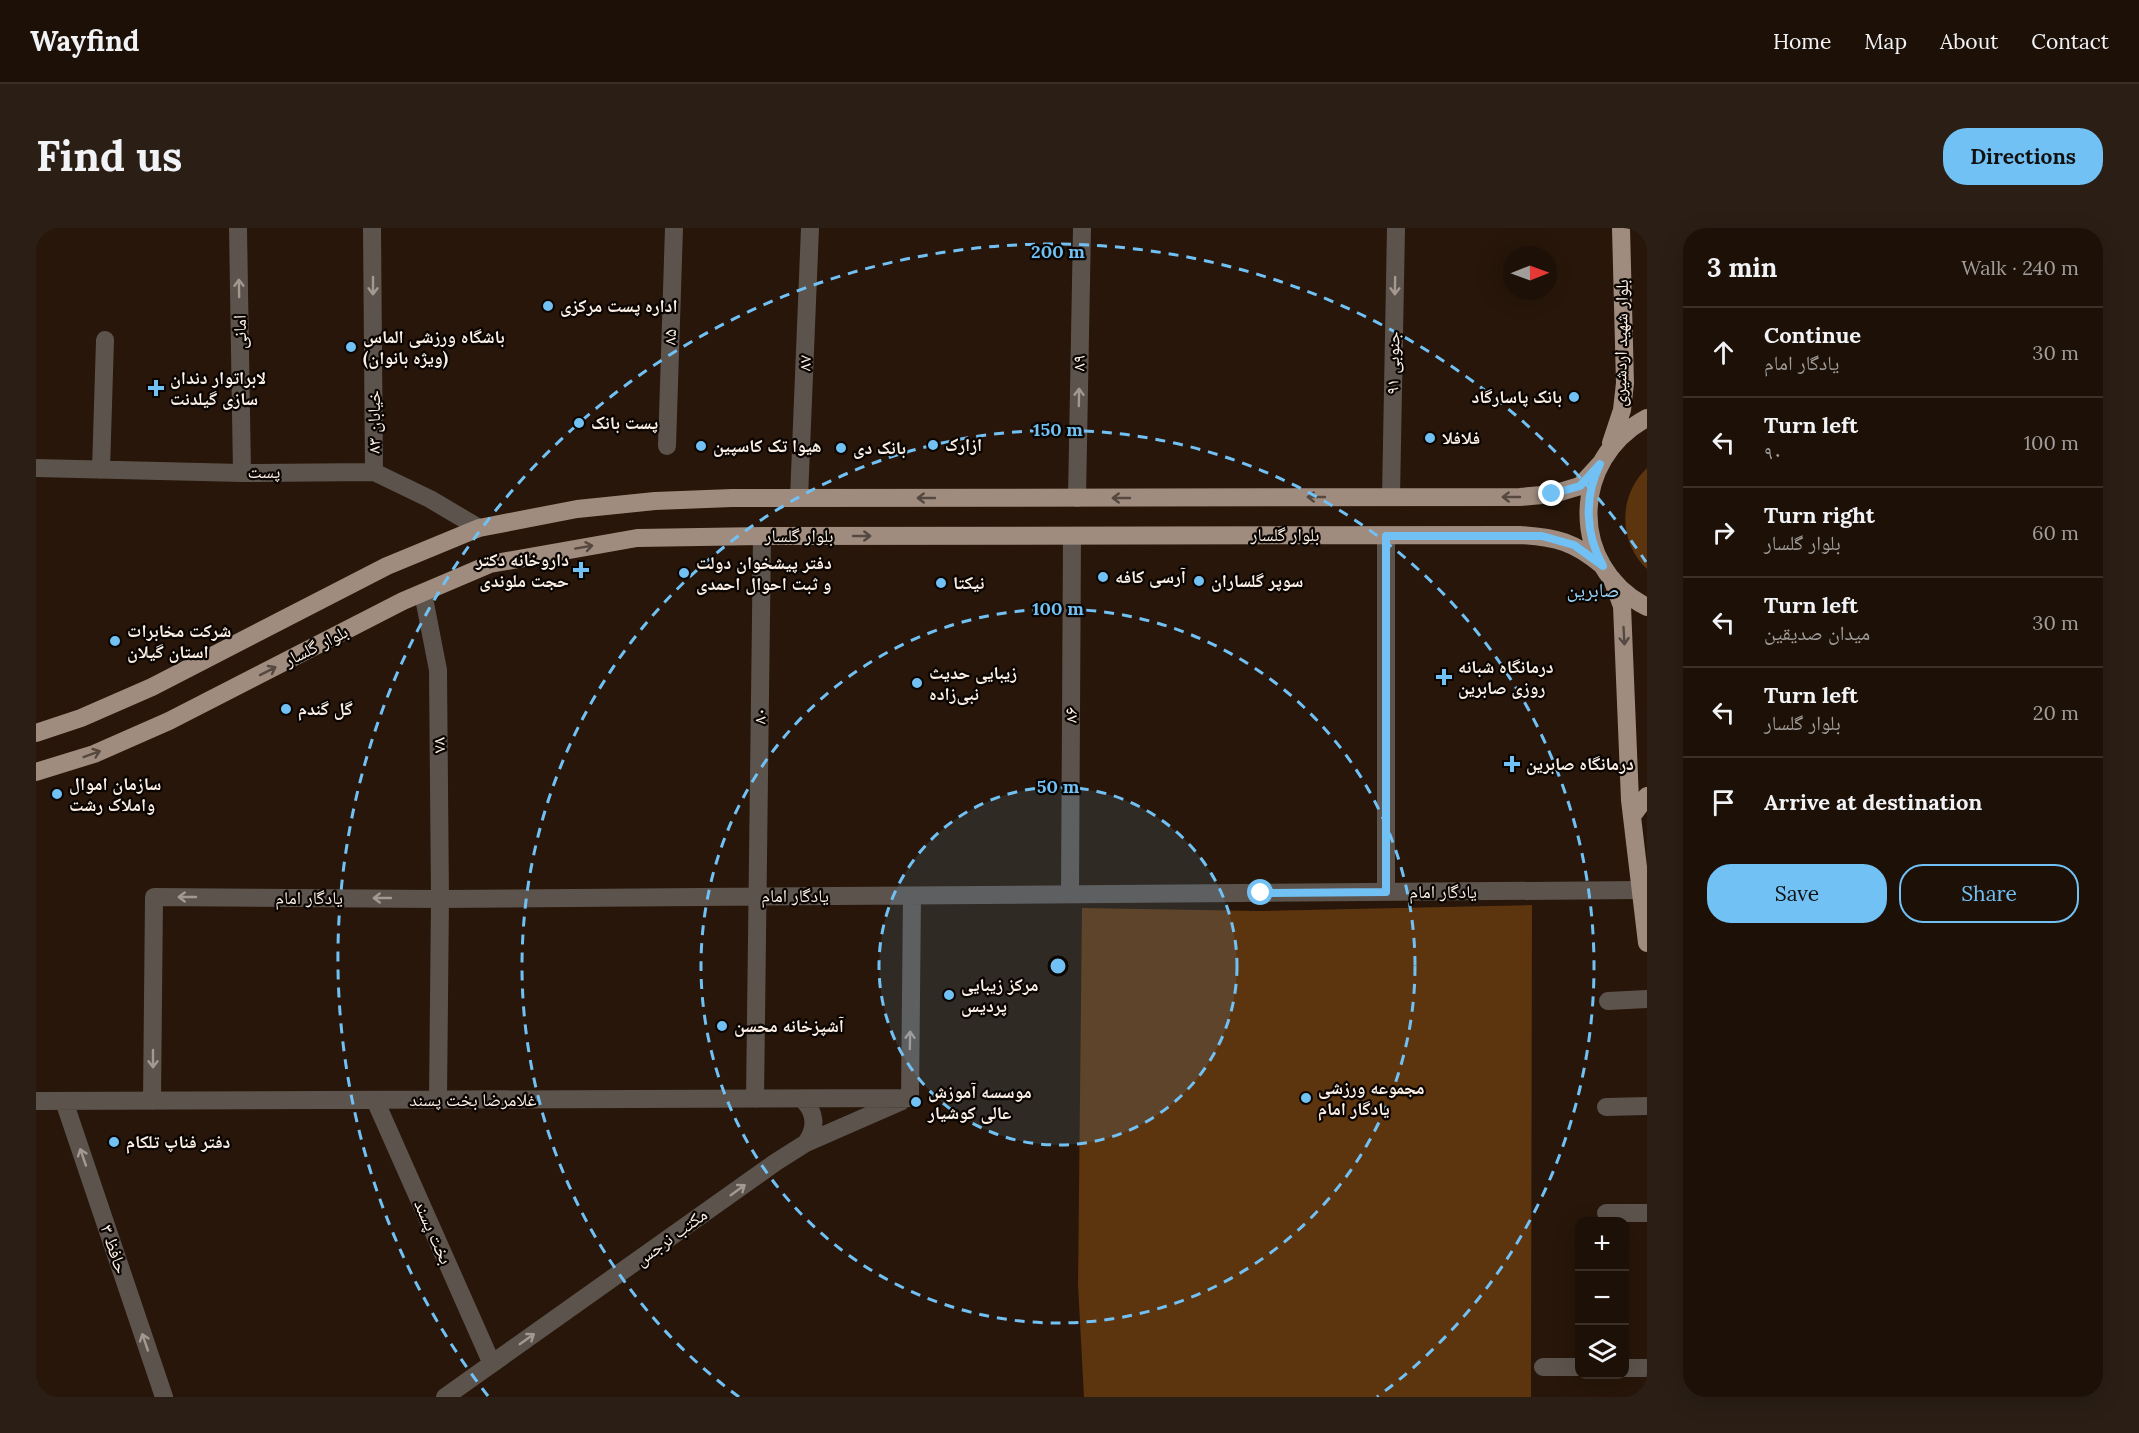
<!DOCTYPE html>
<html lang="en">
<head>
<meta charset="utf-8">
<style>
	:root { --surface:#1d1007; --page:#2a1e15; --text:#f1f3f6; --muted:#a09d9b; --line:#3b3028; --accent:#71c1f5 }
	body { margin:0; font-family:Lora,"Noto Naskh Arabic",serif; background:var(--page); color:var(--text) }
	.controls { position:absolute; right:18px; bottom:18px; display:grid; overflow:hidden; border-radius:12px; box-shadow:0 6px 24px #0002 }
	.controls button { width:54px; height:54px; display:grid; place-items:center; padding:0; border:0; border-bottom:2px solid var(--line); background:var(--surface); color:var(--text); font:30px sans-serif }
	.compass { position:absolute; left:1467px; top:18px; width:54px; height:54px; border-radius:50%; background:var(--surface); box-shadow:0 6px 24px #0002; rotate:89deg }
	.stop { position:absolute; width:18px; height:18px; margin:-14px; border:4px solid #71c1f5; border-radius:50%; background:#fff }
	.stop.end { background:#71c1f5; border-color:#fff; box-shadow:0 2px 6px #0008 }
	.list { margin:0; padding:0; list-style:none }
	h2 { display:flex; justify-content:space-between; align-items:center; height:78px; margin:0; padding:0 24px; font-size:26px }
	h2 small { font-size:20px; font-weight:400; color:var(--muted) }
	.list li { display:grid; grid-template-columns:39px 1fr auto; gap:18px; align-items:center; box-sizing:border-box; height:90px; padding:0 24px; border-top:2px solid var(--line) }
	.list b { display:block; font-size:22px; white-space:nowrap }
	.list p { margin:0; font-size:20px; white-space:nowrap; color:var(--muted) }
	.list em { font-size:20px; font-style:normal; color:var(--muted) }
	.actions { display:flex; gap:12px; padding:18px 24px }
	.actions a { flex:1; padding:14px 0; border:2px solid var(--accent); border-radius:24px; text-align:center; font-size:21px; color:var(--accent) }
	.actions .main { background:var(--accent); color:#111 }
	.icon { flex:none; width:33px; height:33px; fill:none; stroke:currentColor; stroke-width:2; stroke-linecap:round; stroke-linejoin:round }
	.map { position:relative; flex:none; width:1611px; height:1169px; overflow:hidden; border-radius:24px }
	header { display:flex; align-items:center; gap:36px; box-sizing:border-box; height:84px; padding:0 30px; background:var(--surface); border-bottom:2px solid var(--line) }
	header strong { font-size:28px }
	nav { display:flex; gap:33px; margin-inline-start:auto; font-size:21px }
	.intro { display:flex; align-items:center; justify-content:space-between; box-sizing:border-box; height:144px; padding:0 36px }
	h1 { margin:0; font-size:42px }
	.button { padding:15px 27px; border-radius:24px; background:var(--accent); color:#111; font-size:21px; font-weight:700 }
	main { display:flex; gap:36px; padding:0 36px }
	aside { flex:1; background:var(--surface); border-radius:24px; box-shadow:0 6px 24px #0002 }
	.map>svg:first-child { display:block }
	.green { fill:#5c340e }
	.lines { fill:none; stroke-linecap:round; stroke-linejoin:round }
	.minor { stroke:#5c534c; stroke-width:18 }
	.major { stroke:#9f8c7e; stroke-width:18 }
	.oneway { stroke:#a49991 }
	.oneway2 { stroke:#554840 }
	.route { stroke:#71c1f5; stroke-width:8 }
	.ring { fill:none; stroke:#71c1f5; stroke-width:3; stroke-dasharray:10 8 }
	.poi-dot { fill:#71c1f5; stroke:#0b0502; stroke-width:2 }
	.labels { text-anchor:middle; stroke-width:4.5; stroke-linejoin:round; paint-order:stroke }
	.poi-label { font-size:18px; font-weight:bold; fill:#fbefe6; stroke:#0b0502; text-anchor:start }
	.street-label { font-size:18px; fill:#fbefe6; stroke:#0b0502 }
	.neighbourhood-label { font-size:20px; fill:#9bd4fb; stroke:#0b0502 }
	.centre { fill:#71c1f5; stroke:#0b0502; stroke-width:3 }
	.ring-label { font-size:18px; text-anchor:middle; font-weight:bold; fill:#71c1f5; stroke:#0b0502; stroke-width:4.5; stroke-linejoin:round; paint-order:stroke }
</style>
</head>
<body>
<header>
<strong>Wayfind</strong>
<nav><a>Home</a><a>Map</a><a>About</a><a>Contact</a></nav>
</header>
<div class="intro"><h1>Find us</h1><a class="button">Directions</a></div>
<main>
<div class="map">
<svg width="1611" height="1169" viewBox="0 0 1611 1169">
	<rect width="100%" height="100%" fill="#271609"/>
	<path class="green" d="M1611,240V341C1582,314 1582,267 1611,240Z
		M1496,677L1495,1169H1048L1042,1057L1046,680L1222,683Z"/>
	<g class="lines">
		<path class="minor" d="M202,0L206,245
			M336,0L338,244
			M631,218L638,0
			M0,240L206,245L338,244L394,271L443,300
			M65,242L69,112
			M1355,269L1360,0
			M763,270L774,0
			M1041,270L1046,0
			M387,365L402,442L404,671L402,872
			M1350,664V308
			M1034,666L1036,308
			M1572,773L1611,771
			M874,870L876,668
			M719,871L726,308
			M766,871C780,884 781,900 770,915
			M339,872L456,1136
			M0,873L874,870
			M28,873L128,1169
			M116,873L118,669L404,671L1605,662
			M1570,879L1611,878
			M1570,985H1611
			M1507,1139H1544
			M1588,1140H1611
			M409,1169L740,934L770,915L866,873"/>
		<path class="major" d="M1611,190C1534,231 1532,339 1611,379
			M1575,215L1586,182L1589,155L1585,0
			M1576,351L1586,378L1594,572L1611,715
			M0,505L45,490L116,459L351,338L443,300L541,281L619,273L696,270L1484,269L1517,266L1544,258L1564,236
			M0,544L58,526L133,493L367,373L454,336L601,310L726,308L1484,307C1520,309 1539,314 1567,338
			M1596,588L1611,568"/>
	</g>
	<defs><path id="oneway-shaft" d="M-6 0H5M1.5-3L5.5 0L1.5 3" fill="none" stroke-width="1.6" stroke-linecap="round" stroke-linejoin="round" transform="scale(1.5)"/></defs>
	<g class="oneway">
		<use href="#oneway-shaft" transform="translate(337 58) rotate(90)"/>
		<use href="#oneway-shaft" transform="translate(1359 58) rotate(91)"/>
		<use href="#oneway-shaft" transform="translate(203 60) rotate(-91)"/>
		<use href="#oneway-shaft" transform="translate(1043 169) rotate(-89)"/>
		<use href="#oneway-shaft" transform="translate(151 669) rotate(-180)"/>
		<use href="#oneway-shaft" transform="translate(346 670) rotate(-180)"/>
		<use href="#oneway-shaft" transform="translate(874 812) rotate(-89)"/>
		<use href="#oneway-shaft" transform="translate(117 831) rotate(90)"/>
		<use href="#oneway-shaft" transform="translate(47 929) rotate(-109)"/>
		<use href="#oneway-shaft" transform="translate(702 962) rotate(-36)"/>
		<use href="#oneway-shaft" transform="translate(491 1111) rotate(-35)"/>
		<use href="#oneway-shaft" transform="translate(109 1114) rotate(-109)"/>
	</g>
	<g class="oneway2">
		<use href="#oneway-shaft" transform="translate(1280 269) rotate(180)"/>
		<use href="#oneway-shaft" transform="translate(1475 269) rotate(180)"/>
		<use href="#oneway-shaft" transform="translate(890 270) rotate(180)"/>
		<use href="#oneway-shaft" transform="translate(1085 270) rotate(180)"/>
		<use href="#oneway-shaft" transform="translate(826 308)"/>
		<use href="#oneway-shaft" transform="translate(548 319) rotate(-10)"/>
		<use href="#oneway-shaft" transform="translate(1588 408) rotate(87)"/>
		<use href="#oneway-shaft" transform="translate(232 443) rotate(-27)"/>
		<use href="#oneway-shaft" transform="translate(56 526) rotate(-20)"/>
	</g>
	<g class="lines">
		<path class="route" d="M1225,665L1350,664V308H1506L1538,317L1567,338C1549,306 1548,269 1564,236L1544,258L1516,266"/>
	</g>
	<circle cx="1022" cy="738" r="179" fill="#71c1f5" fill-opacity=".12"/>
	<g class="ring">
		<circle cx="1022" cy="738" r="179"/>
		<circle cx="1022" cy="738" r="357"/>
		<path d="M703 1169A536 536 0 1 1 1341 1169"/>
		<path d="M452 1168A714 714 0 1 1 1610 334"/>
	</g>
	<g class="poi-dot">
		<circle cx="512" cy="78" r="6"/>
		<circle cx="315" cy="119" r="6"/>
		<path d="M117 151h6v6h6v6h-6v6h-6v-6h-6v-6h6z"/>
		<circle cx="1538" cy="169" r="6"/>
		<circle cx="543" cy="195" r="6"/>
		<circle cx="1394" cy="210" r="6"/>
		<circle cx="897" cy="217" r="6"/>
		<circle cx="665" cy="218" r="6"/>
		<circle cx="805" cy="220" r="6"/>
		<path d="M542 333h6v6h6v6h-6v6h-6v-6h-6v-6h6z"/>
		<circle cx="648" cy="345" r="6"/>
		<circle cx="1067" cy="349" r="6"/>
		<circle cx="1163" cy="353" r="6"/>
		<circle cx="905" cy="355" r="6"/>
		<circle cx="79" cy="413" r="6"/>
		<path d="M1405 440h6v6h6v6h-6v6h-6v-6h-6v-6h6z"/>
		<circle cx="881" cy="455" r="6"/>
		<circle cx="250" cy="481" r="6"/>
		<path d="M1473 527h6v6h6v6h-6v6h-6v-6h-6v-6h6z"/>
		<circle cx="21" cy="566" r="6"/>
		<circle cx="913" cy="767" r="6"/>
		<circle cx="686" cy="798" r="6"/>
		<circle cx="1270" cy="870" r="6"/>
		<circle cx="880" cy="874" r="6"/>
		<circle cx="78" cy="914" r="6"/>
	</g>
	<g class="labels">
		<g class="poi-label">
			<text x="524" y="84">اداره پست مرکزی</text>
			<text x="327" y="115">باشگاه ورزشی الماس<tspan x="327" dy="21">(ویژه بانوان)</tspan></text>
			<text x="134" y="156">لابراتوار دندان<tspan x="134" dy="21">سازی گیلدنت</tspan></text>
			<text x="1526" y="175" text-anchor="end">بانک پاسارگاد</text>
			<text x="555" y="201">پست بانک</text>
			<text x="1406" y="216">فلافلا</text>
			<text x="909" y="223">ازارک</text>
			<text x="677" y="224">هیوا تک کاسپین</text>
			<text x="817" y="226">بانک دی</text>
			<text x="533" y="338" text-anchor="end">داروخانه دکتر<tspan x="533" dy="21">حجت ملوندی</tspan></text>
			<text x="660" y="341">دفتر پیشخوان دولت<tspan x="660" dy="21">و ثبت احوال احمدی</tspan></text>
			<text x="1079" y="355">آرسی کافه</text>
			<text x="1175" y="359">سوپر گلساران</text>
			<text x="917" y="361">نیکتا</text>
			<text x="91" y="409">شرکت مخابرات<tspan x="91" dy="21">استان گیلان</tspan></text>
			<text x="1422" y="445">درمانگاه شبانه<tspan x="1422" dy="21">روزی صابرین</tspan></text>
			<text x="893" y="451">زیبایی حدیث<tspan x="893" dy="21">نبی‌زاده</tspan></text>
			<text x="262" y="487">گل گندم</text>
			<text x="1490" y="542">درمانگاه صابرین</text>
			<text x="33" y="562">سازمان اموال<tspan x="33" dy="21">واملاک رشت</tspan></text>
			<text x="925" y="763">مرکز زیبایی<tspan x="925" dy="21">پردیس</tspan></text>
			<text x="698" y="804">آشپزخانه محسن</text>
			<text x="1282" y="866">مجموعه ورزشی<tspan x="1282" dy="21">یادگار امام</tspan></text>
			<text x="892" y="870">موسسه آموزش<tspan x="892" dy="21">عالی کوشیار</tspan></text>
			<text x="90" y="920">دفتر فناپ تلکام</text>
		</g>
		<g class="street-label">
			<text transform="translate(204 104) rotate(-91)" y="6">امانی</text>
			<text transform="translate(634 109) rotate(-88)" y="6">۸۵</text>
			<text transform="translate(1585 115) rotate(-89)" y="6">بلوار شهید اردشیری</text>
			<text transform="translate(769 135) rotate(-88)" y="6">۸۷</text>
			<text transform="translate(1043 135) rotate(-89)" y="6">۸۹</text>
			<text transform="translate(1357 135) rotate(-89)" y="6">۹۱ جنوبی</text>
			<text transform="translate(338 194) rotate(-90)" y="6">خیابان ۸۳</text>
			<text x="228" y="250">پست</text>
			<text x="1249" y="313">بلوار گلسار</text>
			<text x="763" y="314">بلوار گلسار</text>
			<text transform="translate(280 418) rotate(-27)" y="6">بلوار گلسار</text>
			<text transform="translate(1035 487) rotate(-90)" y="6">۸۶</text>
			<text transform="translate(724 488) rotate(-89)" y="6">۸۰</text>
			<text transform="translate(403 517) rotate(-91)" y="6">۷۸</text>
			<text x="1407" y="670">یادگار امام</text>
			<text x="759" y="674">یادگار امام</text>
			<text x="273" y="676">یادگار امام</text>
			<text x="437" y="878">غلامرضا بخت پسند</text>
			<text transform="translate(397 1004) rotate(66)" y="6">بخت پسند</text>
			<text transform="translate(635 1009) rotate(-36)" y="6">مکتب نرجس</text>
			<text transform="translate(78 1021) rotate(71)" y="6">حافظ ۳</text>
		</g>
		<g class="neighbourhood-label">
			<text x="1557" y="369">صابرین</text>
		</g>
	</g>
	<circle cx="1022" cy="738" r="9" class="centre"/>
	<g class="ring-label">
		<text x="1022" y="30">200 m</text>
		<text x="1022" y="208">150 m</text>
		<text x="1022" y="387">100 m</text>
		<text x="1022" y="565">50 m</text>
	</g>
</svg>
<div class="controls">
<button>+</button>
<button>−</button>
<button><svg class="icon" aria-label="layers" viewBox="0 0 24 24"><path d="M12 4l9 5-9 5-9-5zM3 14l9 5 9-5"/></svg></button>
</div>
<svg class="compass" viewBox="-18 -18 36 36"><path d="M0-13l5 13h-10z" fill="#e53935"/><path d="M0 13l5-13h-10z" fill="#a09d9b"/></svg>
<div class="stop" style="left:1225px;top:665px"></div>
<div class="stop end" style="left:1516px;top:266px"></div>
</div>
<aside>
<h2>3 min<small>Walk · 240 m</small></h2>
<ul class="list">
<li><svg class="icon" aria-label="ahead" viewBox="0 0 24 24"><path d="M12 20V5M6 11l6-6 6 6"/></svg><div><b>Continue</b><p>یادگار امام</p></div><em>30 m</em></li>
<li><svg class="icon" aria-label="left" viewBox="0 0 24 24"><path d="M17 20v-9H6M10 6l-5 5 5 5"/></svg><div><b>Turn left</b><p>۹۰</p></div><em>100 m</em></li>
<li><svg class="icon" aria-label="right" viewBox="0 0 24 24"><path d="M7 20v-9h11M14 6l5 5-5 5"/></svg><div><b>Turn right</b><p>بلوار گلسار</p></div><em>60 m</em></li>
<li><svg class="icon" aria-label="left" viewBox="0 0 24 24"><path d="M17 20v-9H6M10 6l-5 5 5 5"/></svg><div><b>Turn left</b><p>میدان صدیقین</p></div><em>30 m</em></li>
<li><svg class="icon" aria-label="left" viewBox="0 0 24 24"><path d="M17 20v-9H6M10 6l-5 5 5 5"/></svg><div><b>Turn left</b><p>بلوار گلسار</p></div><em>20 m</em></li>
<li><svg class="icon" aria-label="arrive" viewBox="0 0 24 24"><path d="M6 21V4h12l-3 4 3 4H6"/></svg><div><b>Arrive at destination</b></div></li>
</ul>
<div class="actions"><a class="main">Save</a><a>Share</a></div>
</aside>
</main>
</body>
</html>
